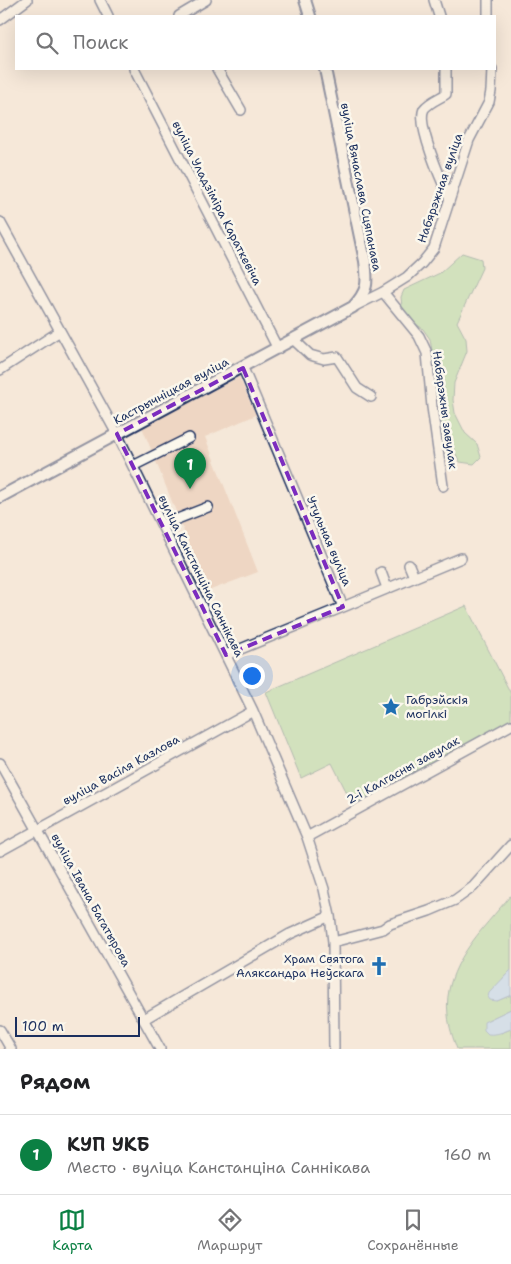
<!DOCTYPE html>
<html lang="ru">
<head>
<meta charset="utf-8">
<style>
	:root { --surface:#fff; --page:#f2f2f2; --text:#202124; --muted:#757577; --line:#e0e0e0; --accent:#0b8043 }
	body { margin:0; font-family:"Shantell Sans",sans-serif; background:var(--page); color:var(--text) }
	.scale { position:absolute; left:15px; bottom:12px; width:125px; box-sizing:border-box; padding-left:5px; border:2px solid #1b2f5e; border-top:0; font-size:14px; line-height:18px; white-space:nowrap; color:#1b2f5e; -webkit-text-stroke:4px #fbf7ec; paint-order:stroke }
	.you { position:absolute; left:251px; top:675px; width:18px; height:18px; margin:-12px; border:4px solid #fff; border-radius:50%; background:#1a73e8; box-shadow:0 0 0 8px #1a73e833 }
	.badge { display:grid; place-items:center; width:32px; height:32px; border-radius:50%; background:var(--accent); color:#fff; font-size:16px; font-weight:700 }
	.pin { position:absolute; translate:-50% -41px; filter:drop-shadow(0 1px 2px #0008) }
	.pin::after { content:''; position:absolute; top:26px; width:18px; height:15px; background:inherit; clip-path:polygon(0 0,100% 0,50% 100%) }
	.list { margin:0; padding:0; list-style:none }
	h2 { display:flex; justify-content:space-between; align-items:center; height:65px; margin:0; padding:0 20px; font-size:21px }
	h2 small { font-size:16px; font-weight:400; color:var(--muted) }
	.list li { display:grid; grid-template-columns:32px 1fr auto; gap:15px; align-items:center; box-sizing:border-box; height:80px; padding:0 20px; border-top:1px solid var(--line) }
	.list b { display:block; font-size:19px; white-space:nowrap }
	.list p { margin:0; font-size:16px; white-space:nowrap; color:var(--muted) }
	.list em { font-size:16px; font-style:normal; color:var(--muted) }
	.icon { flex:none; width:28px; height:28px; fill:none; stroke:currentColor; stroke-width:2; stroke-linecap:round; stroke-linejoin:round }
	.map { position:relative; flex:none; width:511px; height:1049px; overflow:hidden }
	.search { position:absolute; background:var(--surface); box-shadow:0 5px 20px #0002; left:15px; right:15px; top:15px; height:55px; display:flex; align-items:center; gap:12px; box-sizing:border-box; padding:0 18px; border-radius:0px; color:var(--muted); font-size:19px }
	.sheet { height:145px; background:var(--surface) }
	nav { display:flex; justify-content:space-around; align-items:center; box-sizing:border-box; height:70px; border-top:1px solid var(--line); background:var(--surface); font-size:14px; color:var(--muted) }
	nav a { display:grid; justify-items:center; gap:2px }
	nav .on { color:var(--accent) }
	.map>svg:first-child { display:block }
	.built { fill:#eed6c3 }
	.green { fill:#a7da9c; stroke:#61847d }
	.water { fill:#afd6f9; stroke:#7493bb }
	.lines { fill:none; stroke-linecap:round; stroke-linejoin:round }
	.minor-casing { stroke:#1b2f5e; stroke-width:12 }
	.major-casing { stroke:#1b2f5e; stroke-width:14 }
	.minor { stroke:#fbf7ec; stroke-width:9 }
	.major { stroke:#fbf7ec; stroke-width:10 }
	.marked { fill:none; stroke:#7b2cbf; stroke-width:4; stroke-dasharray:10 6; stroke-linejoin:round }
	.labels { text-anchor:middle; stroke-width:5; stroke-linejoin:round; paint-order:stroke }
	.street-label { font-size:12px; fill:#1b2f5e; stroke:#fbf7ec }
	.poi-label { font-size:12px; fill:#1b2f5e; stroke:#fbf7ec; text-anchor:start }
</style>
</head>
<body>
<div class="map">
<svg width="511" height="1049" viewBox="0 0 511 1049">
	<rect width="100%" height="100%" fill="#f5e8d9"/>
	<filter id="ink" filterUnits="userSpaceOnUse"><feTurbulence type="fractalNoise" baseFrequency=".02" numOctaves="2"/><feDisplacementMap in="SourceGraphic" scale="10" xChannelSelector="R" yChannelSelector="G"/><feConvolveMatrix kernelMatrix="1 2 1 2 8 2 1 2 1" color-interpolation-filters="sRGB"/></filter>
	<g filter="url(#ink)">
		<path class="built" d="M239,377L256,415L205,437L258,572L208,591L142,427Z"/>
		<path class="green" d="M462,253L481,259L482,268L457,322L466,339L467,351L454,383L453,400L455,413L465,433L477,444L481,457L474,464L460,462C453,450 450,437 441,427L443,415L430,339L423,329L412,321L402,307L401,297L404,290L440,273Z
			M466,606L511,694V720L353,805L332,763L301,778L266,692Z
			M511,895V970L503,978L497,1001L511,995V1009L488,1020L501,1033L511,1029V1049H457C453,1038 449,1027 448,1015C442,967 483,929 511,895Z"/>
		<path class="water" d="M511,970V995L497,1001L490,1000L488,997L489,993Z
			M511,1009V1029C503,1032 497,1035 488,1034L484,1030V1022Z"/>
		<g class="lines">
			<g class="minor-casing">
				<path id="minor" d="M100,0L108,16
					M434,0L439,16
					M488,0V16
					M179,16L206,0
					M0,20L27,0
					M134,69L278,349
					M217,69L241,110
					M446,69V94C440,98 429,102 424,109C416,124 442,182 449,197
					M0,222L117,434L253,711L307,837L324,889L330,916L333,942L334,1049
					M383,292L419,336L427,353L432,407L443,486
					M355,306L383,292L407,277L422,263L434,248L469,140L489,102L491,91L492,69
					M294,340L310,355L324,359L337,357L357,388L371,397
					M243,368L343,607L461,558
					M0,370L60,331
					M133,466L189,438
					M162,525L208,507
					M409,565L414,577
					M381,572L387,588
					M226,655L343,607
					M0,763L160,1049
					M307,837L511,725
					M0,851L253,711
					M333,942L383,929L390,924L429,911L455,900L473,887L511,845
					M144,1019L290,934L330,916
					M0,1030L11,1049"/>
			</g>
			<g class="major-casing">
				<path id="major" d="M305,0L310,16
					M0,497L353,307C368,290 368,284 365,261L325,69"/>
			</g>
			<use href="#minor" class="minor"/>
			<use href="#major" class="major"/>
		</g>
	</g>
	<path d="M0 0H511V1049H0ZM243,368L343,607L226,655L117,434Z" fill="#f5e8d9" fill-opacity=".55" fill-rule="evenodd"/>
	<path class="marked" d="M243,368L343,607L226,655L117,434Z"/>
	<defs>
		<g id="sight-bare" transform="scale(1.5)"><path d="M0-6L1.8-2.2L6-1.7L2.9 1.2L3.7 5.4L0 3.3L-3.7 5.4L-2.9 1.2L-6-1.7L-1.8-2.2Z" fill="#1f6fb2" stroke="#fbf7ec" stroke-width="2.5" paint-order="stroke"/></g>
		<g id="church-bare" transform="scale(1.5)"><path d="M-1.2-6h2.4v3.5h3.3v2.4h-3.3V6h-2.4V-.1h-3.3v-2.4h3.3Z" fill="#1f6fb2" stroke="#fbf7ec" stroke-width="2.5" paint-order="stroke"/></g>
	</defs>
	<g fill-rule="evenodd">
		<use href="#sight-bare" x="391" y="707"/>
		<use href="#church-bare" x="379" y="966"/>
	</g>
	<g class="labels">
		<g class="street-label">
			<text transform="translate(361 187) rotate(79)" y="4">вуліца Вячаслава Сцяпанава</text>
			<text transform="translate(440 188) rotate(-71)" y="4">Набярэжная вуліца</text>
			<text transform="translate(217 203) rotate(63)" y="4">вуліца Уладзіміра Караткевіча</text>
			<text transform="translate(171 391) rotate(-28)" y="4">Кастрычніцкая вуліца</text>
			<text transform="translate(445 410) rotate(82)" y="4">Набярэжны завулак</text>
			<text transform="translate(329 541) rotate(67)" y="4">Утульная вуліца</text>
			<text transform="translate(201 576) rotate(64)" y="4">вуліца Канстанціна Саннікава</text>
			<text transform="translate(121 770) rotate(-29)" y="4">вуліца Васіля Казлова</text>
			<text transform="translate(403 770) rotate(-29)" y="4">2-і Калгасны завулак</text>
			<text transform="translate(91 900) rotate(61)" y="4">вуліца Івана Багатырова</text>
		</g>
		<g class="poi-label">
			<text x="406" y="704">Габрэйскія<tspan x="406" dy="14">могілкі</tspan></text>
			<text x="364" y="963" text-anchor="end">Храм Святога<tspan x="364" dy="14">Аляксандра Неўскага</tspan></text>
		</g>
	</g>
</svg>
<div class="scale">100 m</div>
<div class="you"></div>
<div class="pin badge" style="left:190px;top:489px">1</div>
<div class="search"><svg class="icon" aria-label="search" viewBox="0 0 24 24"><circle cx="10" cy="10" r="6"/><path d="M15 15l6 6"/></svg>Поиск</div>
</div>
<section class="sheet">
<h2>Рядом<small></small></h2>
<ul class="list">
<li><span class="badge">1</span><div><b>КУП УКБ</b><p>Место · вуліца Канстанціна Саннікава</p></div><em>160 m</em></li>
</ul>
</section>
<nav>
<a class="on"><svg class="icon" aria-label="map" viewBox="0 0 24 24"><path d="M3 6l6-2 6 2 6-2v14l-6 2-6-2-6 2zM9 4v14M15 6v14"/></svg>Карта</a>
<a><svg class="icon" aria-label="directions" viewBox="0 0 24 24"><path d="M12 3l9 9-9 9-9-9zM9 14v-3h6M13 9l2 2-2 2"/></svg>Маршрут</a>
<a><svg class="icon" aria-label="saved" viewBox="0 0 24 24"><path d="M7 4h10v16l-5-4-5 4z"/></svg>Сохранённые</a>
</nav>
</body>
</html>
